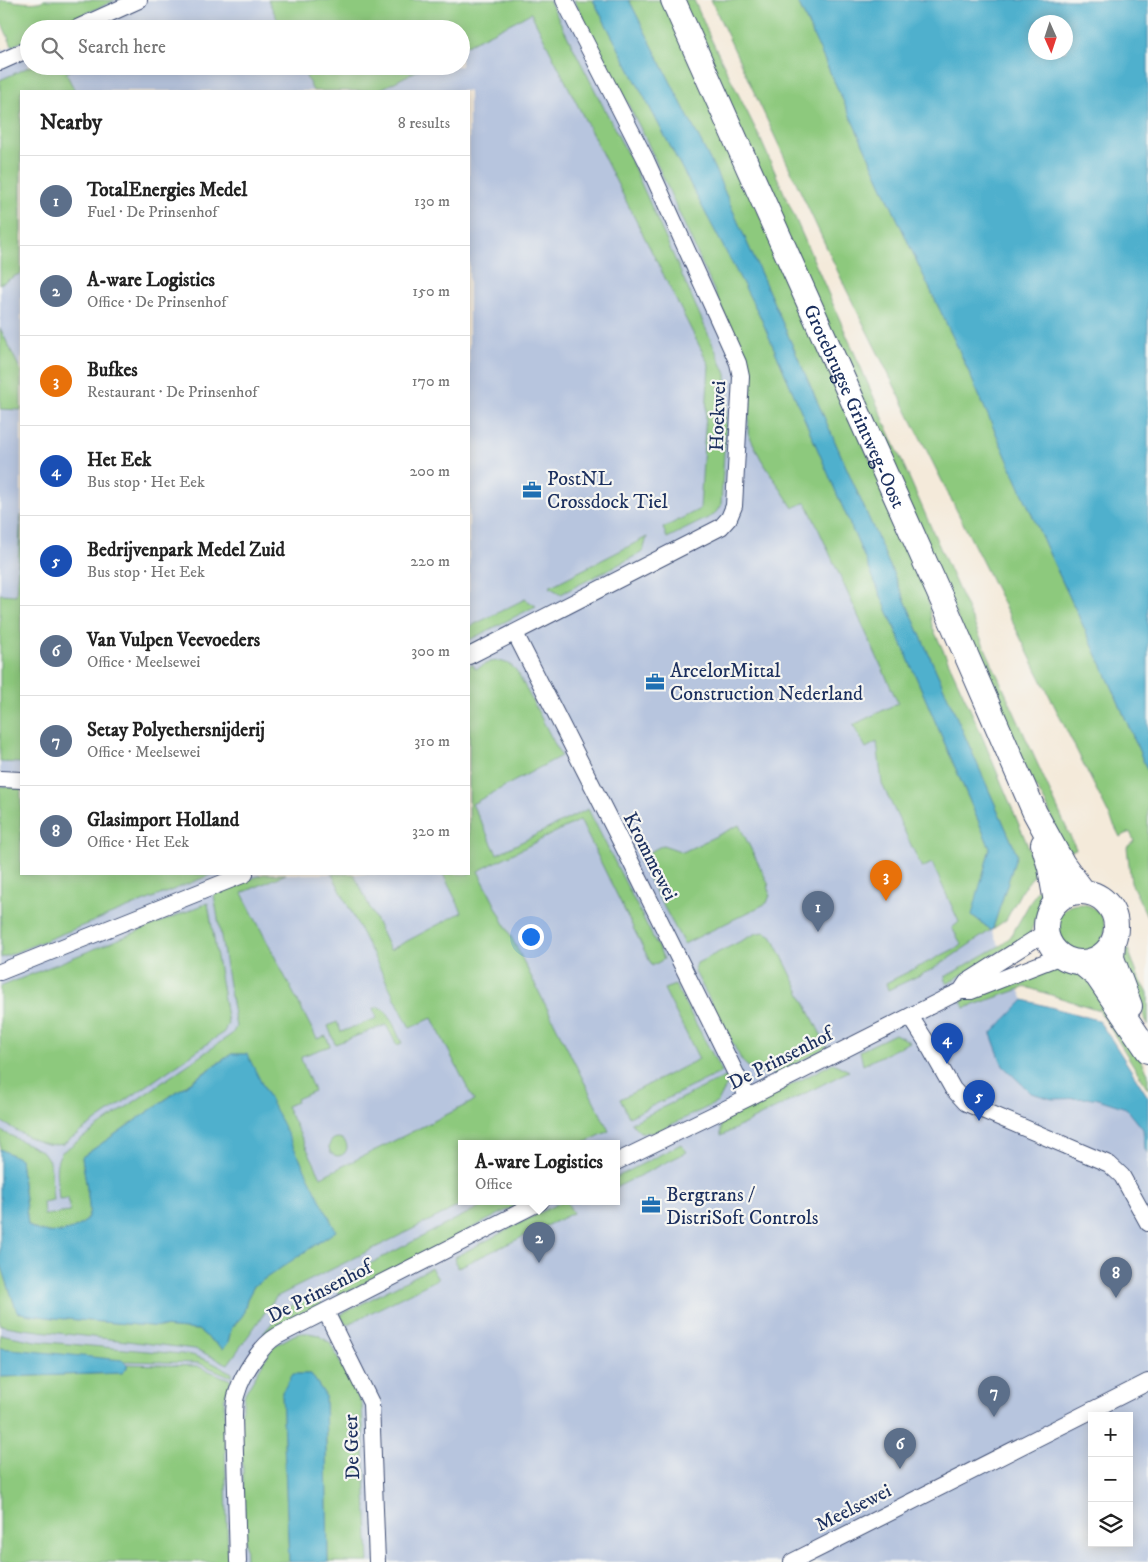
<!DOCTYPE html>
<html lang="en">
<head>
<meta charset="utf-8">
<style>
	:root { --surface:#fff; --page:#f2f2f2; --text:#222; --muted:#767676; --line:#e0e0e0; --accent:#b45309 }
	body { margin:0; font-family:"IM FELL DW Pica",serif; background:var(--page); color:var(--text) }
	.controls { position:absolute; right:15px; bottom:15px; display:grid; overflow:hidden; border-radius:0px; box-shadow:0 2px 12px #0003 }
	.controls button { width:45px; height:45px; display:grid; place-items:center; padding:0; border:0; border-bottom:1px solid var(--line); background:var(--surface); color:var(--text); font:25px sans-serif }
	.compass { position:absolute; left:1028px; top:15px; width:45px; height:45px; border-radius:50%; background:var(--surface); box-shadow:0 2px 12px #0003; rotate:177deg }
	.you { position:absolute; left:530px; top:936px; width:18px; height:18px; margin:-12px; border:4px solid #fff; border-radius:50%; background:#1a73e8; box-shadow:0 0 0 8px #1a73e833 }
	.badge { display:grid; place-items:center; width:32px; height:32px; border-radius:50%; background:var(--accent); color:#fff; font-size:16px; font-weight:700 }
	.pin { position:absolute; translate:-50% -41px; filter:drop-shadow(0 1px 2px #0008) }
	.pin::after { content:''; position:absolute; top:26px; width:18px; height:15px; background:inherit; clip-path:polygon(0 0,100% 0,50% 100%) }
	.popup { position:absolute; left:458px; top:1140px; width:162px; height:65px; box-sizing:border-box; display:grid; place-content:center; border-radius:0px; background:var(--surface); filter:drop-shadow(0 1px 4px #0005); font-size:16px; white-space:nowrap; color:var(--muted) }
	.popup b { font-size:19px; color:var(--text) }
	.popup::after { content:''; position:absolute; left:50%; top:100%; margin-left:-10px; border:10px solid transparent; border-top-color:var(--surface) }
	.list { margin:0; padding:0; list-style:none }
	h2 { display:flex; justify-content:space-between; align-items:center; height:65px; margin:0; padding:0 20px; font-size:21px }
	h2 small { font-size:16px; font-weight:400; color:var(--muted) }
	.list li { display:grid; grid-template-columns:32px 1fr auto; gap:15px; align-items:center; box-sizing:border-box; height:90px; padding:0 20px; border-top:1px solid var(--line) }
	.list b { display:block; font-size:19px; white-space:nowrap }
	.list p { margin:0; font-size:16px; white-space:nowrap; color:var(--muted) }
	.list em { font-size:16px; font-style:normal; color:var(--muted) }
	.icon { flex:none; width:28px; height:28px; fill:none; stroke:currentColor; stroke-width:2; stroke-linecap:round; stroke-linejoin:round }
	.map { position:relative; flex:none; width:1148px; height:1562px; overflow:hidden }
	.search { position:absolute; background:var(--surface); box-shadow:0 2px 12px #0003; left:20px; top:20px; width:450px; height:55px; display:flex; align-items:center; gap:12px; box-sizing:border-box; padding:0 18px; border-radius:28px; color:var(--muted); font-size:19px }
	.panel { position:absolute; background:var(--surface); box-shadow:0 2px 12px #0003; left:20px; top:90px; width:450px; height:785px; border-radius:0px }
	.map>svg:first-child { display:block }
	.industrial { fill:#b7c5de; fill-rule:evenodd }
	.green { fill:#8dc97d; stroke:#547c6e }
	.water { fill:#4fb0cd; stroke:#357096; fill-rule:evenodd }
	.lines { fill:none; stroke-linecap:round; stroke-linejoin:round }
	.street-casing { stroke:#3c4b71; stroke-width:18 }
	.secondary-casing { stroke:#3c4b71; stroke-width:26 }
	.street { stroke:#fff; stroke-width:16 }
	.secondary { stroke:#fff; stroke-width:24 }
	.labels { text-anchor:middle; stroke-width:4.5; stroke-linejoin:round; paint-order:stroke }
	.street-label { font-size:20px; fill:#1b2f5e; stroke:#f6f6f2 }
	.poi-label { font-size:20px; fill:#1b2f5e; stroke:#f6f6f2; text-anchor:start }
</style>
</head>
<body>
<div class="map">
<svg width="1148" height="1562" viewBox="0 0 1148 1562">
	<rect width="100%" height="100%" fill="#f6f6f2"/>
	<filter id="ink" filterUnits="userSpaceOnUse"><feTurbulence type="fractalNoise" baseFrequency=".02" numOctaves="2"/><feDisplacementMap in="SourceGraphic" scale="10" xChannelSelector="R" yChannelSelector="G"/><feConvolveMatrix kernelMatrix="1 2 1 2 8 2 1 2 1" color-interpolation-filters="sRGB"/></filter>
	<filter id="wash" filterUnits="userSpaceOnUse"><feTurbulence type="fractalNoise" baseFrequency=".0096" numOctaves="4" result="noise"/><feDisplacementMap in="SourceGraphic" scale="20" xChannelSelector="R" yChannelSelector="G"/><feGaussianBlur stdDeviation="1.12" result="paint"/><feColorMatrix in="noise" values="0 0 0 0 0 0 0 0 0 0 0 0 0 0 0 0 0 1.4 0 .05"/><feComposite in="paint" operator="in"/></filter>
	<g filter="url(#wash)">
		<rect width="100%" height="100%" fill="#f4eada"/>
		<path class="industrial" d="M59,0H612L761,300L1006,860L988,922L1024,1000L1074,1063L1148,1115V1562H0V46L3,51L12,46L29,30V66H461V29H30ZM21,91H469V874H21ZM462,1144H616V1202H462ZM1092,1416H1129V1543H1092Z"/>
		<path class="green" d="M0,0C16,0 30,6 45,0H116L51,29H29V39L12,46L0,19Z
			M268,0H549L632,163L726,374L727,400L721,505L714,515L667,538L663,528L700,509L709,365L531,13L461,48V29H282Z
			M574,0H593L760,316L990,848L973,916L992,931L1017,854L715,170L629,0H663L926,584L932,626L976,722L1038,870L1022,890L1006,920L933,969L888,990L886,983L962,945L952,928L959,922L932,863L922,868L882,784L877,742L866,748L853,725L898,703L806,502L793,508L761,459L748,433L752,375L645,137Z
			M682,0H694L711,39L760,138L948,566L1076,849L1064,853L1047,806L1022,763Z
			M711,0H797L918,264L959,350L1049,553L1112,687L1148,772V918L1131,883L1127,847L1134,841L1130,832L1120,837L846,289Z
			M31,66H79L66,73L75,91H21V273L0,284V80Z
			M301,66H426L377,91H313Z
			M0,328L21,371V410L0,409Z
			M21,515V763L0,762V594L16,595Z
			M647,537L643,552L561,594L549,587Z
			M525,599L536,606L469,640V627Z
			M497,661C506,662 513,665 518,673L561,756L472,804L497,854L588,809L664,959L652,966L580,820L478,871L609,1131L582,1144H462V1202H467L276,1297L228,1364L195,1349L23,1329L0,1325V1261L17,1312L31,1315L55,1318L198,1330L223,1349L228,1343L231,1329L243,1315L247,1299L254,1286L335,1231L246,1054H231L82,1157C83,1166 91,1208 89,1214C85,1226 71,1230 61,1232C48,1233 38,1233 28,1224L20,1159L0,1149V1130L43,1152L50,1162L53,1200L43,1202L44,1215L70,1212L68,1198L59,1199C58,1183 52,1165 62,1152L232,1034L236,1027L214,895L263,874H286L242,893L317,1039L326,1036L330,1046L302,1056L301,1059L314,1091L296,1099L297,1102L286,1106L321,1177L474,1101L432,1018L410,1028L332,874H354L390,950L462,912L443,874H469V666L472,664L476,669L490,662Z
			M0,786L21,788V874H213L1,958Z
			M739,825L768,883L770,895L767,903L684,944L639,861L642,856L663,845L683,852Z
			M1040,885L1043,900L1029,936L990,957L947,984L945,977L1003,944L1011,936Z
			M208,903L228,1023L224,1032L63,1144C41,1149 19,1131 0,1121V987Z
			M1055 929a25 25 0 1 1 50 0a25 25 0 1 1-50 0Z
			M765,932L772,936L827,1047L777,1074L753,1072L742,1061L695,972V968L697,963L757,933Z
			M1128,949L1138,976L1148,993V1026L1119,957Z
			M1054,968L1083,973L1121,1021L1148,1073V1089L1099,1010L1026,987L965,1008L961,1001L1023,976Z
			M675,985L722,1072L629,1117L620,1099L699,1059L664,989Z
			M379,1007C391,1011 396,1033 402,1043L397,1045L386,1025L335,1044L328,1026L337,1022L341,1032L377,1018L373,1008Z
			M895,1034L910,1042L863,1065L860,1051Z
			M833,1063L849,1071L721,1136V1122Z
			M727,1076L726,1087L718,1102L654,1133L640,1132L631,1123Z
			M329 1147a9 9 0 1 1 18 0a9 9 0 1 1-18 0Z
			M681,1144L687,1152L617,1187V1177Z
			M489,1202H523L340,1296L333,1283Z
			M561,1202H567L573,1213L457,1268L455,1257Z
			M431,1268L438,1279L346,1325L340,1315Z
			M317,1293L322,1305L263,1334L283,1310Z
			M301,1333H308L319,1335L330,1343L362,1405L369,1562H328L325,1395L311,1374H294L282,1392L289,1562H246L241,1415L245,1393L271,1350L274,1346L294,1335Z
			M0,1334L35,1341L192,1355L209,1361L232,1373V1377L198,1363L125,1361L0,1348Z
			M127,1364L197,1366L231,1380L224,1400L228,1562H0V1377L122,1373L127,1368Z"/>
		<path class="water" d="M593,0H629L715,170L1017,854L992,931L972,915L990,848L760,316Z
			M797,0H1148V772L1112,687L1049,553L959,350L918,264ZM1066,22V52H1036V22Z
			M1024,1000L1098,1020L1112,1040L1148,1097V1154L1145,1149L1143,1129L1126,1108L1095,1098L1052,1099L1031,1093L1003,1066L991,1034Z
			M232,1054H247L336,1231L254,1286L247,1299L243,1315L231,1329L228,1343L223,1349L198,1330L55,1318L31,1315L17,1312L0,1261V1149L20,1159L28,1225C38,1233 48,1233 61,1232C71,1230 86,1226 89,1214C91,1208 83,1166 82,1157Z
			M0,1348L122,1360L127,1364V1368L122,1373L0,1377Z
			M293,1374H311L325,1395L328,1562H289L282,1392Z"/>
	</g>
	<g filter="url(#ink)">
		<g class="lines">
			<g class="street-casing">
				<path id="street" d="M75,29L139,0
					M0,62L29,49
					M515,633L625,850L748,1098
					M469,656L721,527L729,518L734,506L741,377L738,363L646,160L564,0
					M0,779L21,780
					M0,972L245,874
					M961,991L967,982L1046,932
					M910,1016L926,1041L953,1089L966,1103L1109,1164L1122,1176L1148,1223
					M616,1162L748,1098L950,996L961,991H971L1061,956
					M326,1312L371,1403L377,1562
					M238,1562L234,1417C234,1409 234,1401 237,1393C242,1375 261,1345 277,1336L540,1202
					M792,1562L1148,1382"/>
			</g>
			<g class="secondary-casing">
				<g id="secondary">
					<path id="s1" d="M673,0L947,611L1035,813L1063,864L1083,891"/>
					<path d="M1043,844L1050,868L1056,902"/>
					<circle cx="1081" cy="927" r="35"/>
					<path d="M1113,942L1112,958L1130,1006"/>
					<path d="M1080,962L1097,976L1148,1051"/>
				</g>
			</g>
			<use href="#street" class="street"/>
			<use href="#secondary" class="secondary"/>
		</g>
	</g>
	<defs>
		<g id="office-bare" transform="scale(1.5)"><path d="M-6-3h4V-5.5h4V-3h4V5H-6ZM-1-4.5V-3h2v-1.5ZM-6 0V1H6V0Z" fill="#1f6fb2" stroke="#f6f6f2" stroke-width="2.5" paint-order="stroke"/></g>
	</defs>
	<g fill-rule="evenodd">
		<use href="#office-bare" x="532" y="490"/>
		<use href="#office-bare" x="655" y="682"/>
		<use href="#office-bare" x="651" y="1205"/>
	</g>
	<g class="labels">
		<g class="street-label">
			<text dy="7" stroke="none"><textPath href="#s1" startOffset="445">Grotebrugse Grintweg-Oost</textPath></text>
			<text transform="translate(717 416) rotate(-88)" y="7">Hoekwei</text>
			<text transform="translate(651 856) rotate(63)" y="7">Krommewei</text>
			<text transform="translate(780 1058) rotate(-27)" y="7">De Prinsenhof</text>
			<text transform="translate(319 1291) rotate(-27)" y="7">De Prinsenhof</text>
			<text transform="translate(351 1447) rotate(-92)" y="7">De Geer</text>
			<text transform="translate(853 1507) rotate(-27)" y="7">Meelsewei</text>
		</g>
		<g class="poi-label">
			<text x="547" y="485">PostNL<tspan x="547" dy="23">Crossdock Tiel</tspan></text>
			<text x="670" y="677">ArcelorMittal<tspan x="670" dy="23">Construction Nederland</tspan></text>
			<text x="666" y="1201">Bergtrans /<tspan x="666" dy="23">DistriSoft Controls</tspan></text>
		</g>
	</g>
</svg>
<div class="controls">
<button>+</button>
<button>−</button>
<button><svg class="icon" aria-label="layers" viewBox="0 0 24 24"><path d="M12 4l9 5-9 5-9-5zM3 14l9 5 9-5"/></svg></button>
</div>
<svg class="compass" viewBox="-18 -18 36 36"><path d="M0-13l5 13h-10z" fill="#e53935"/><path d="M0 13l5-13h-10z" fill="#767676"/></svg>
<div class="you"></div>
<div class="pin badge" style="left:818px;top:932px;background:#5c6f8a">1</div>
<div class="pin badge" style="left:539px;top:1263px;background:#5c6f8a">2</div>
<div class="popup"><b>A-ware Logistics</b>Office</div>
<div class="pin badge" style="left:886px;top:901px;background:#e8710a">3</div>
<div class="pin badge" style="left:947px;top:1064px;background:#1a4fb4">4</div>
<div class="pin badge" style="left:979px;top:1121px;background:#1a4fb4">5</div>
<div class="pin badge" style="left:900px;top:1469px;background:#5c6f8a">6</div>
<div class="pin badge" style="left:994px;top:1417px;background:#5c6f8a">7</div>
<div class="pin badge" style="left:1116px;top:1298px;background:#5c6f8a">8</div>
<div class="search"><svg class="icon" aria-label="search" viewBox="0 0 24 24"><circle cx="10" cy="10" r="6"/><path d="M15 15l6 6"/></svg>Search here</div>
<section class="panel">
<h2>Nearby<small>8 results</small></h2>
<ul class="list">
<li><span class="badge" style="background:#5c6f8a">1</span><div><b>TotalEnergies Medel</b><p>Fuel · De Prinsenhof</p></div><em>130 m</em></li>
<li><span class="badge" style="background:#5c6f8a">2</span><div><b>A-ware Logistics</b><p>Office · De Prinsenhof</p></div><em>150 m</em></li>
<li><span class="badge" style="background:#e8710a">3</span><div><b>Bufkes</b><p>Restaurant · De Prinsenhof</p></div><em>170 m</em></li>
<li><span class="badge" style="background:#1a4fb4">4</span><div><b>Het Eek</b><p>Bus stop · Het Eek</p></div><em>200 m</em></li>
<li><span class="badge" style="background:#1a4fb4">5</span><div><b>Bedrijvenpark Medel Zuid</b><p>Bus stop · Het Eek</p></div><em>220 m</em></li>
<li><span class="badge" style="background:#5c6f8a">6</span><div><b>Van Vulpen Veevoeders</b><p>Office · Meelsewei</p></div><em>300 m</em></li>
<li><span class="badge" style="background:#5c6f8a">7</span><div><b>Setay Polyethersnijderij</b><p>Office · Meelsewei</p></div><em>310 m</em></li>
<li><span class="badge" style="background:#5c6f8a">8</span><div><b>Glasimport Holland</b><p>Office · Het Eek</p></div><em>320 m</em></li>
</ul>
</section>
</div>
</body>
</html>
